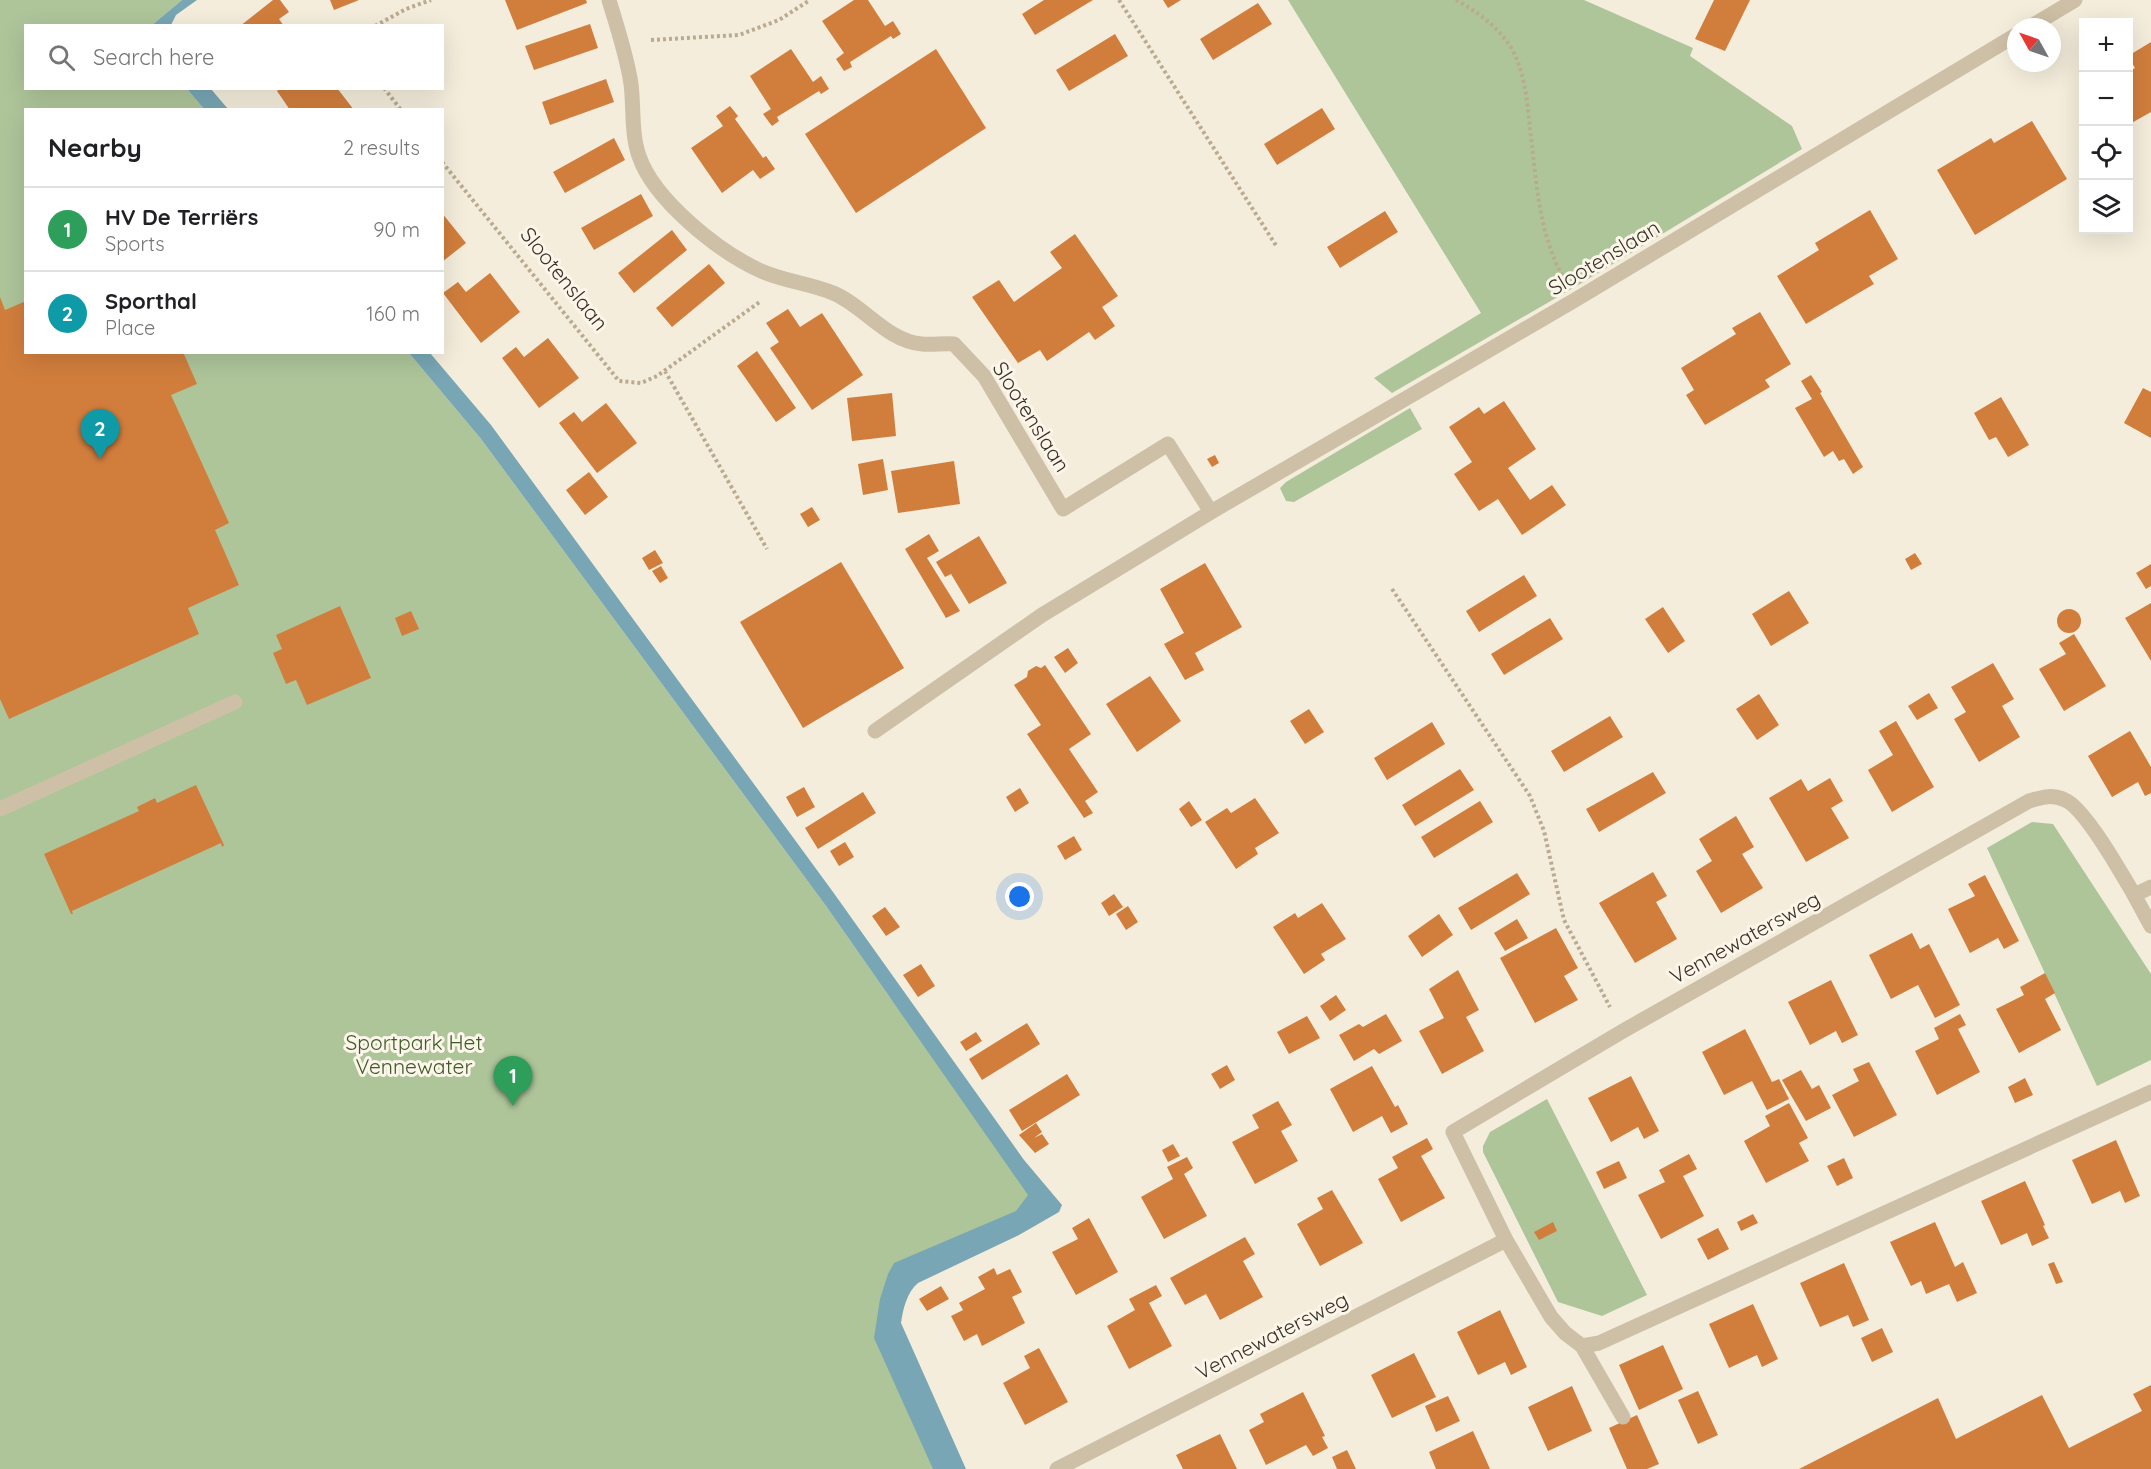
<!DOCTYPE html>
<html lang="en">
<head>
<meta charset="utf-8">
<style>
	:root { --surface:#fff; --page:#f6f6f6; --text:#202124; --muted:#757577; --line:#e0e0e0; --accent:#db2777 }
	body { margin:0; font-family:Quicksand,sans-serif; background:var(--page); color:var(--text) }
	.controls { position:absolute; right:18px; top:18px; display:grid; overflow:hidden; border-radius:0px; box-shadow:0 6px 24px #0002 }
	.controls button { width:54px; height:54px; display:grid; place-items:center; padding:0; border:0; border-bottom:2px solid var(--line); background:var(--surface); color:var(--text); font:30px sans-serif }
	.compass { position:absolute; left:2007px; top:18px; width:54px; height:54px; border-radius:50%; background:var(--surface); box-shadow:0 6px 24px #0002; rotate:310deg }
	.you { position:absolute; left:1020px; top:897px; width:21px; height:21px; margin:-15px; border:4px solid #fff; border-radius:50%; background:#1a73e8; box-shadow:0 0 0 9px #1a73e833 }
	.badge { display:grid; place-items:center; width:39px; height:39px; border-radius:50%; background:var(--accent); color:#fff; font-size:20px; font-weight:700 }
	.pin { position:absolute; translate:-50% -50px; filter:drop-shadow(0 2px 3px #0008) }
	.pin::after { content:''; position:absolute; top:32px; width:21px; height:18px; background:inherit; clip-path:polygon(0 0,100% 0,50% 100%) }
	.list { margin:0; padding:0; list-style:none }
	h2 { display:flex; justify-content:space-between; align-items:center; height:78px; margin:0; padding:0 24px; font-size:26px }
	h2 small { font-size:20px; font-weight:400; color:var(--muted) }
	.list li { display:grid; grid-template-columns:39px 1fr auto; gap:18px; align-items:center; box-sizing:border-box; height:84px; padding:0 24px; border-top:2px solid var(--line) }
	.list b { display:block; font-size:22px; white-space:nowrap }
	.list p { margin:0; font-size:20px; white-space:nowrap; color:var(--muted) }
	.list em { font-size:20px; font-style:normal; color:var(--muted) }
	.icon { flex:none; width:33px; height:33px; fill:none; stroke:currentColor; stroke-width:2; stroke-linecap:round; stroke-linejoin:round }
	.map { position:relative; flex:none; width:2151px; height:1469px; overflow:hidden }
	.search { position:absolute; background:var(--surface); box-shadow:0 6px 24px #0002; left:24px; top:24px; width:420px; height:66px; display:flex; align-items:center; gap:15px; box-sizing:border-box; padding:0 21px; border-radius:0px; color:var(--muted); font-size:22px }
	.panel { position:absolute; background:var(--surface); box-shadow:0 6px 24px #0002; left:24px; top:108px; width:420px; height:246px; border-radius:0px }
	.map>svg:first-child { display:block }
	.green { fill:#aec59a }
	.water { fill:#78a6b4 }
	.building { fill:#d17e3d }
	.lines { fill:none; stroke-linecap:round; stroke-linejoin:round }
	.path { stroke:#baaa90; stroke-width:4; stroke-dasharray:3 3; stroke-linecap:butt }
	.minor { stroke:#cec0a6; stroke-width:15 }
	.labels { text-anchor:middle; stroke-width:6; stroke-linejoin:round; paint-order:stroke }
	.street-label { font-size:21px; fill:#393128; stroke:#fbf6e9 }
	.park-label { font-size:21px; fill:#3e5a29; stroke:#fbf6e9 }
</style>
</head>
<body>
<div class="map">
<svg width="2151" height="1469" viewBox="0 0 2151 1469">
	<rect width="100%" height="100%" fill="#f4eddc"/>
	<path class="green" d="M0,0H182L152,25L26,26V88L187,89L204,109L26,110V352L409,353L481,439L826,906L889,996L1046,1203L922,1266L892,1310L954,1469H0Z
		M1288,0H1584L1693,48L1690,56L1792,126L1802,149L1580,284L1392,393L1374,378L1481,313Z
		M1410,408L1422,429L1294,502L1286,501L1280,488L1286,482Z
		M2032,822L2053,824L2151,974V1060L2097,1086L1987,848Z
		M1547,1099L1647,1295L1602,1316L1558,1302L1483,1152V1146L1490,1132Z"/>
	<path class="water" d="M182,0H197L176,15L171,25H152Z
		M187,89H211L228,109H204Z
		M409,353H430L491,425L833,892L1024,1160L1062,1205L1059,1212L1019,1235L918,1283C907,1292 903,1309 901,1323L966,1469H933L874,1338L880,1299L888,1274L894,1263L1016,1211L1028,1195L826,906L481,439Z"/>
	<path class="building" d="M273,0H280L289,12L279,19L284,26H240Z
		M330,0H359L334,10Z
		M505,0H586L587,3L517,30Z
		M854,0H868L885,26L893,21L901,34L893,39L891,36L850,62L852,67L844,71L836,59L844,53L822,21Z
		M1044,0H1093L1035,35L1022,14Z
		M1163,0H1181L1168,8Z
		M1714,0H1750L1725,51L1695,39Z
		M1258,3L1272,24L1213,60L1200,39Z
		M590,24L598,48L534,70L525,46Z
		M1115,34L1128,56L1069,91L1056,70Z
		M2151,42V112L2128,125V72L2135,68L2128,56Z
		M791,49L813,82L821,76L829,89L821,94L819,91L777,117L779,121L772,126L763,114L771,109L750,76Z
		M936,49L986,128L856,213L805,134Z
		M606,79L614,102L550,125L542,102Z
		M280,88H337L354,110H290L277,91Z
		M730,106L738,116L735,119L763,158L766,156L775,169L760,179L753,170L722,193L691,148L723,126L716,116Z
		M1322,108L1335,129L1277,165L1264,144Z
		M2032,121L2067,179L1975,235L1937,170L1991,138L1994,143Z
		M614,138L625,160L565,193L553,172Z
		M641,194L653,216L594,250L581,228Z
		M1870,210L1898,259L1869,276L1874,284L1806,324L1777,276L1819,250L1815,243Z
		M1385,211L1398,232L1340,268L1327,247Z
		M442,213L466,243L442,262Z
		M672,230L687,250L634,293L618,273Z
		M1075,234L1118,296L1102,307L1115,326L1095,340L1089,332L1047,361L1040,350L1018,363L972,297L999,280L1014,302L1062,268L1050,252Z
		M709,264L725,283L672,327L656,308Z
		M490,273L520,312L481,343L443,293L458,282L466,292Z
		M0,297L5,310L26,301V352H183L197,384L171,395L229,523L215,530L239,585L188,608L199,634L9,719L0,699Z
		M788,309L800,327L822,313L863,375L812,410L770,348L779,342L766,323Z
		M1760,312L1791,364L1765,380L1770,387L1705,425L1686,395L1694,390L1681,368L1736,334L1732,328Z
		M548,338L579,378L539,408L502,358L516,347L524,357Z
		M757,351L796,408L776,422L737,366Z
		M1811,375L1822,392L1820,393L1863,467L1853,474L1844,459L1839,461L1833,451L1824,457L1795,408L1812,399L1801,381Z
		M2143,388L2151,392V438L2124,423Z
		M892,393L896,436L852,441L847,398Z
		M2001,397L2029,445L2008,457L1996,437L1989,440L1974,413Z
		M1504,401L1536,449L1508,468L1530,500L1552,485L1566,505L1522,535L1498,499L1479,511L1454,474L1472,462L1449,427L1479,407L1484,414Z
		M606,403L637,443L597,473L559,423L574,412L582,422Z
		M1215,455L1219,463L1212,467L1207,459Z
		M883,459L888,490L863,495L858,464Z
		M954,461L960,504L898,513L891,471Z
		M589,472L608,497L585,515L566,490Z
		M812,507L820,520L808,527L800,514Z
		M929,534L939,551L927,558L960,611L946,618L905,549Z
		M979,536L1007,583L969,604L951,574L945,577L936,562Z
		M655,550L663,563L649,570L642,558Z
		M1915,553L1922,564L1911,570L1905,559Z
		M841,562L904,668L803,728L740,622Z
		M1205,563L1242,627L1195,653L1204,670L1185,680L1164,644L1184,633L1160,589Z
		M2151,564V586L2146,589L2136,573Z
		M661,566L668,578L660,583L652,571Z
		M1524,575L1537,596L1479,632L1466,611Z
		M1789,591L1809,623L1771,646L1752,614Z
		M2151,603V661L2125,618Z
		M340,606L371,678L307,705L296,680L286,684L273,653L282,649L276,635Z
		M1663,607L1685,641L1668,653L1645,619Z
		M2057 621a12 12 0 1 1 24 0a12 12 0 1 1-24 0Z
		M411,611L419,629L402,636L395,618Z
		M1550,618L1563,639L1504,675L1491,654Z
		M2074,634L2106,686L2064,711L2039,669L2066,654L2059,643Z
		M1068,648L1078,663L1065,673L1054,657Z
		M1993,663L2014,699L2002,706L2020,737L1979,762L1954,719L1966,712L1951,687Z
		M1045,665L1091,734L1069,749L1098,792L1085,801L1093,813L1084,818L1027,734L1041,725L1014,685L1027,677L1028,671L1036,666L1041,668Z
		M1150,676L1181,721L1137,752L1106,704Z
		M1929,693L1938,708L1917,720L1908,706Z
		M1759,694L1779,725L1757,740L1736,709Z
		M1309,709L1324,732L1305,744L1290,721Z
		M1610,716L1623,737L1564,772L1551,751Z
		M1896,721L1934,787L1892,812L1868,770L1893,755L1879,731Z
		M1432,722L1445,744L1387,780L1374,758Z
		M2130,731L2151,767V793L2145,796L2138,782L2112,797L2088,756Z
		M1460,769L1474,790L1415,826L1402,805Z
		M1653,772L1666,793L1599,832L1586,809Z
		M1830,778L1843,801L1831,808L1849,838L1806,862L1769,798L1801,779L1808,791Z
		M196,785L224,845L222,847L221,843L72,911L73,914H71L44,854L139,811L137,807L155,798L157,803Z
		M804,787L815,807L797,817L786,797Z
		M1020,788L1029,803L1015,812L1006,797Z
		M863,792L876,813L818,849L805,828Z
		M1255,798L1279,833L1255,848L1258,854L1236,869L1205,822L1227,808L1231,813Z
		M1189,801L1202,820L1191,827L1179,809Z
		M1480,801L1493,822L1434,858L1421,837Z
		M1736,816L1754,847L1742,854L1763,888L1721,913L1696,871L1712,861L1699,839Z
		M1074,836L1082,850L1065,860L1057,846Z
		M845,842L854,857L839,866L830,851Z
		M1653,872L1667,896L1656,902L1677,939L1635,963L1599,903Z
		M1517,873L1530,894L1471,930L1458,908Z
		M1985,875L2019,941L2004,949L1998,938L1970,953L1948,909L1975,896L1968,884Z
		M1114,894L1123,907L1109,916L1101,903Z
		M1322,903L1346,939L1321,954L1325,960L1304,974L1273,927L1295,913L1298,918Z
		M1128,906L1138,922L1126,930L1116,914Z
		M885,907L900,927L886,936L872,916Z
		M1439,914L1453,935L1422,957L1408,936Z
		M1517,919L1528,938L1505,951L1494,933Z
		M1556,928L1578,968L1564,976L1578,1000L1535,1023L1500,958Z
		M1912,933L1920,949L1929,944L1960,1005L1935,1018L1918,985L1891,999L1869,955Z
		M921,964L935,986L918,997L903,975Z
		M1458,970L1479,1010L1466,1017L1484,1051L1442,1074L1419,1031L1444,1018L1429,989Z
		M2045,973L2055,993L2045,999L2061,1030L2019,1053L1996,1009L2024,995L2020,987Z
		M1831,980L1858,1035L1842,1043L1836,1031L1810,1045L1788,1002Z
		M1336,995L1346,1010L1330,1021L1320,1006Z
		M1386,1014L1402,1041L1379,1054L1374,1049L1354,1061L1339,1035L1359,1024L1363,1027Z
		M1960,1014L1966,1025L1958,1029L1980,1072L1937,1095L1915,1051L1939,1039L1934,1028Z
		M1307,1016L1320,1038L1289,1054L1277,1032Z
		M1027,1023L1040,1044L982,1080L969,1059Z
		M1745,1029L1772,1082L1779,1079L1789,1099L1767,1110L1752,1081L1724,1095L1702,1052Z
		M976,1032L982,1041L966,1051L960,1042Z
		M1869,1062L1897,1115L1854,1137L1832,1095L1859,1081L1853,1069Z
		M1227,1065L1235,1080L1220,1089L1211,1074Z
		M1372,1066L1395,1107L1398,1105L1408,1124L1391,1133L1382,1116L1353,1132L1330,1089Z
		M1801,1070L1812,1089L1819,1085L1831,1108L1806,1121L1782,1080Z
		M1067,1074L1080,1095L1022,1131L1009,1110Z
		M1631,1076L1659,1131L1644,1139L1638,1127L1611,1142L1588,1098Z
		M2025,1078L2033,1095L2015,1103L2008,1087Z
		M1278,1101L1292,1125L1281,1131L1298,1161L1255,1184L1232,1142L1259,1128L1252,1115Z
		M1789,1103L1808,1138L1799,1143L1809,1161L1766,1183L1744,1141L1770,1126L1765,1116Z
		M1036,1123L1042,1132L1034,1138L1042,1134L1049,1144L1035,1153L1019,1135Z
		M1427,1138L1433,1149L1421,1156L1445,1198L1401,1222L1378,1179L1398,1168L1392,1157Z
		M2116,1140L2140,1196L2125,1203L2120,1191L2092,1204L2072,1160Z
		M1173,1144L1180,1156L1168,1162L1162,1150Z
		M1689,1154L1697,1169L1683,1176L1704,1216L1661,1239L1638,1195L1665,1182L1659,1170Z
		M1187,1157L1193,1168L1184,1174L1207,1216L1164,1239L1141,1197L1173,1179L1167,1167Z
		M1844,1158L1853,1178L1837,1186L1827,1166Z
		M1619,1161L1627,1178L1604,1189L1596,1172Z
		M2025,1181L2045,1225L2043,1226L2049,1238L2032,1246L2027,1233L2001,1245L1981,1201Z
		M1332,1190L1363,1243L1320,1266L1297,1224L1323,1209L1317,1198Z
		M1753,1214L1758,1223L1741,1231L1737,1222Z
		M1089,1218L1118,1272L1076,1295L1052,1252L1078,1239L1072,1228Z
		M1553,1222L1557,1231L1539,1240L1534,1232Z
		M1935,1222L1955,1267L1963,1262L1977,1293L1957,1302L1949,1284L1926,1294L1921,1281L1911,1286L1890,1242Z
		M1718,1228L1729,1249L1708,1260L1697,1239Z
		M1245,1237L1255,1254L1243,1261L1263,1297L1220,1320L1206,1294L1185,1305L1170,1278Z
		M2054,1262L2063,1282L2056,1284L2048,1264Z
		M1844,1263L1869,1320L1853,1327L1848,1315L1820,1327L1800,1283Z
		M994,1268L997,1275L1010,1269L1022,1292L1012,1297L1025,1323L982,1346L977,1334L964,1341L951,1316L963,1310L959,1303L985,1289L978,1277Z
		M1156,1285L1162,1296L1149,1303L1172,1346L1129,1369L1107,1326L1135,1310L1129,1299Z
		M941,1286L949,1299L927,1311L919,1299Z
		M1753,1304L1778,1359L1762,1367L1757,1355L1729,1368L1709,1324Z
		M1500,1310L1527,1367L1511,1375L1505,1362L1478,1375L1457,1332Z
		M1882,1328L1893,1352L1872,1362L1861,1338Z
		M1663,1345L1683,1389L1639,1410L1619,1365Z
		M1039,1348L1068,1402L1025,1425L1003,1383L1030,1368L1024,1356Z
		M1414,1353L1436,1397L1392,1418L1371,1375Z
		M2151,1385V1469H1799L1938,1398L1956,1439L2042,1395L2069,1448L2142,1411L2133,1394Z
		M1572,1386L1592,1431L1548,1451L1528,1407Z
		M1698,1391L1718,1435L1698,1444L1678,1400Z
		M1303,1392L1325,1436L1322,1437L1328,1448L1313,1456L1306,1445L1266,1465L1249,1430L1264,1422L1260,1414Z
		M1448,1396L1460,1421L1436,1432L1425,1406Z
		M1637,1415L1659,1464L1647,1469H1627L1609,1428Z
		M1473,1431L1490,1469H1436L1429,1452Z
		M1220,1434L1237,1469H1183L1176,1455Z
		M1347,1450L1356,1469H1337L1332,1457Z"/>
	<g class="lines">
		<path class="path" d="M1119,0L1277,247
			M1456,0C1477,12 1498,26 1511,48C1525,71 1527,101 1530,128C1536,177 1538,231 1562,275
			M375,26L406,9L431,0
			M651,40L739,35L779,20L810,0
			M384,88L401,110
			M442,162L619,381L641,383L657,376L761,301
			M665,371L767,549
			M1392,589L1530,796L1544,831L1564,920L1610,1007"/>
		<path class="minor" d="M609,0C617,27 627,56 631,84C634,108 631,133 639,156C654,200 718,251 759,270C782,281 809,283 833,293C863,305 888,342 922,344C933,345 944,343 954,344L984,376L1063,509L1168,444L1211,512
			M2030,27L2075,0
			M875,731L1042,615L1211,512L1575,300L2016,35
			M0,809L235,702
			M2134,895L2151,887
			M2151,926C2138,901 2087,808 2065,800C2052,794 2043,797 2029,801L1623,1031L1453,1132L1506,1240L1551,1317L1565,1333L1582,1346L1599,1343L2151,1092
			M1582,1346L1623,1417
			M1057,1469L1506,1240"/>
	</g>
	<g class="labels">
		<g class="street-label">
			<text transform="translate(1604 258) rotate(-31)" y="7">Slootenslaan</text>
			<text transform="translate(564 279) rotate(51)" y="7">Slootenslaan</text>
			<text transform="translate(1031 417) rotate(58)" y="7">Slootenslaan</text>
			<text transform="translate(1745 938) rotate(-29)" y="7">Vennewatersweg</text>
			<text transform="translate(1272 1336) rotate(-27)" y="7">Vennewatersweg</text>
		</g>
		<g class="park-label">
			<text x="414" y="1050">Sportpark Het<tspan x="414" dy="24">Vennewater</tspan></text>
		</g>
	</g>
</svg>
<div class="controls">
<button>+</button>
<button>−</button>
<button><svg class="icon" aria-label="locate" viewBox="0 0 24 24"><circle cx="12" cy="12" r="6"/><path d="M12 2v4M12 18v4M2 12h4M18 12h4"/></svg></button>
<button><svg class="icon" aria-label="layers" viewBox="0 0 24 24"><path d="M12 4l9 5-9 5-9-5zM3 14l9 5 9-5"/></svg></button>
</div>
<svg class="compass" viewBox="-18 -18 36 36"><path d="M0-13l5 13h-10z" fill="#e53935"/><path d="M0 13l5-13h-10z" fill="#757577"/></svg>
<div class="you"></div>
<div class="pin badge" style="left:513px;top:1106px;background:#2e9e5b">1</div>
<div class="pin badge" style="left:100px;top:459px;background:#0f9aa8">2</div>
<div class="search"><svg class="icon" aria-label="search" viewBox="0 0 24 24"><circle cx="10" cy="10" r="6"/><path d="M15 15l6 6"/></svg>Search here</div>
<section class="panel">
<h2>Nearby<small>2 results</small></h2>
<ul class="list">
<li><span class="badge" style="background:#2e9e5b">1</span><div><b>HV De Terriërs</b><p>Sports</p></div><em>90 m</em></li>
<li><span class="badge" style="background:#0f9aa8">2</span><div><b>Sporthal</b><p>Place</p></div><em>160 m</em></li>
</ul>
</section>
</div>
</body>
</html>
